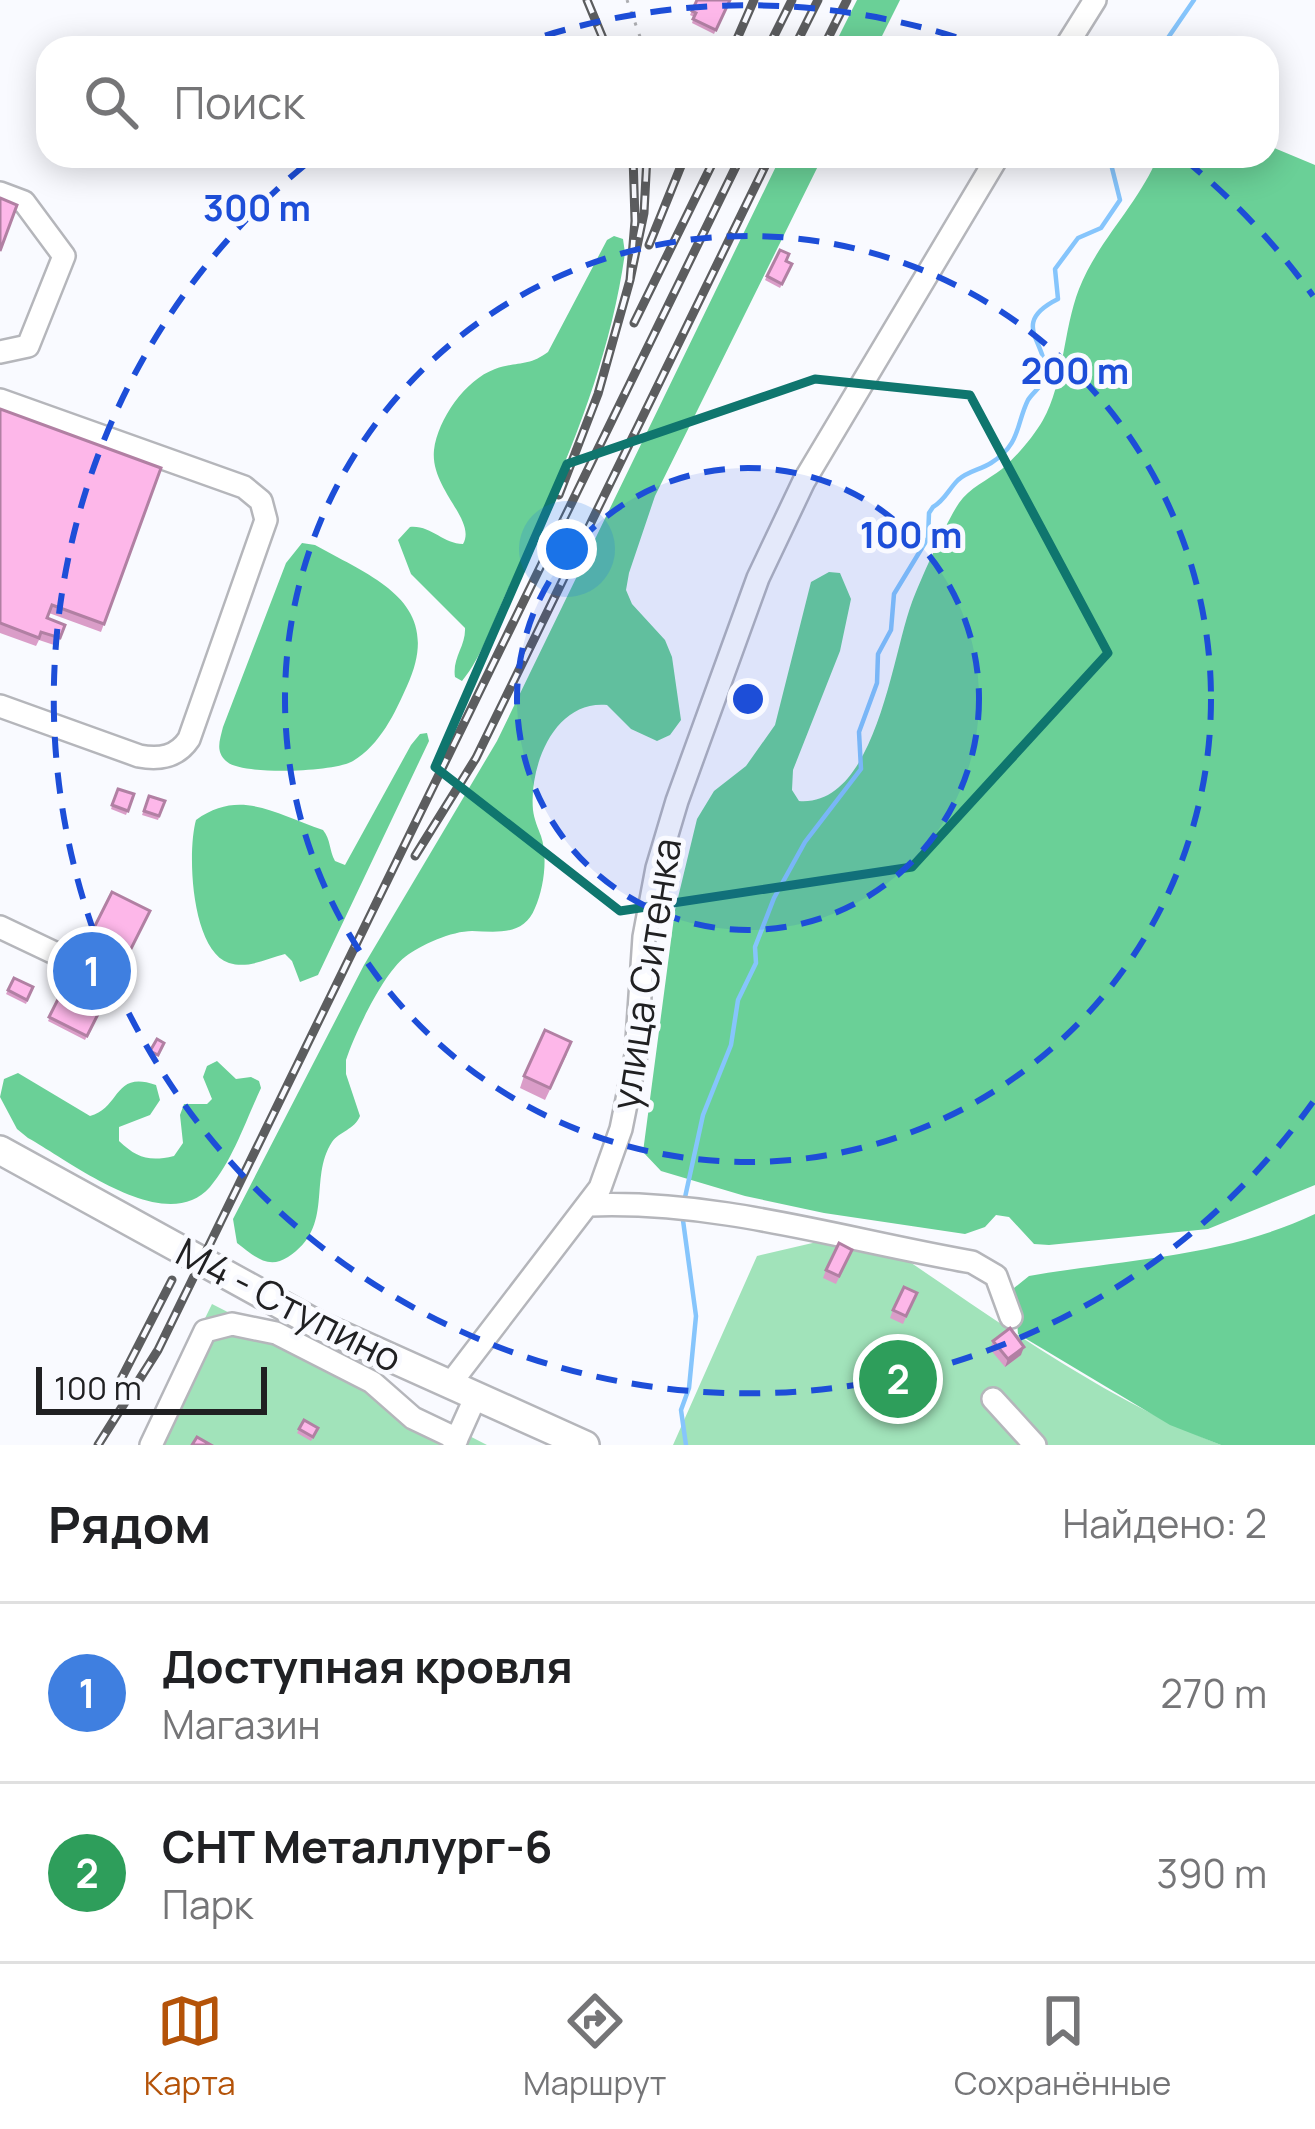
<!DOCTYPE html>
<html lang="ru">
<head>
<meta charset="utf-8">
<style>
	:root { --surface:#fff; --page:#f2f2f2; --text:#202124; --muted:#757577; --line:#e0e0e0; --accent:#b45309 }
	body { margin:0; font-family:Manrope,sans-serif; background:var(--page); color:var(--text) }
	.scale { position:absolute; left:36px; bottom:30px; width:231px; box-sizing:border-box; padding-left:12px; border:6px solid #202022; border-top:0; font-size:33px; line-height:42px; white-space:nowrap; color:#202022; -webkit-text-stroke:9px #f9faff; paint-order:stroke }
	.you { position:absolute; left:567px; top:549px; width:42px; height:42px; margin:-30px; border:9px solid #fff; border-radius:50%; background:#1a73e8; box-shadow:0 0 0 18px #1a73e833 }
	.badge { display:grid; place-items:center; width:78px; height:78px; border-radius:50%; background:var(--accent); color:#fff; font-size:39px; font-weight:700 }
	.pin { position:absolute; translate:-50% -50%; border:6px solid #fff; box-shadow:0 3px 12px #0006 }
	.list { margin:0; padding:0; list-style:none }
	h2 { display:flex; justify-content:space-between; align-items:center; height:156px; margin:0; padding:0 48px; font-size:51px }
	h2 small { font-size:39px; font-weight:400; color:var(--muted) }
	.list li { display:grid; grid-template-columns:78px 1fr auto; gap:36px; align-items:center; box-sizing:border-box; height:180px; padding:0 48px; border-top:3px solid var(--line) }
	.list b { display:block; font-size:45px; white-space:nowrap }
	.list p { margin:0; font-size:39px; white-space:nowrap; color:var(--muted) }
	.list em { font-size:39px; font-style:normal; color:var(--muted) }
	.icon { flex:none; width:66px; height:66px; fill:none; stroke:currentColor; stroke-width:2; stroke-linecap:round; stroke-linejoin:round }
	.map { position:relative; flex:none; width:1315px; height:1445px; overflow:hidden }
	.search { position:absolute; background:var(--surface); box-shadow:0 6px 30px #0003; left:36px; right:36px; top:36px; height:132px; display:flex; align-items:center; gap:30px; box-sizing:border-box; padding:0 42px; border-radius:36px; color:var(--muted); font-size:45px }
	.sheet { height:516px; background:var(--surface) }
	nav { display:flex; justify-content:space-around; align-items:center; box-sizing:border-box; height:168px; border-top:3px solid var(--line); background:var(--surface); font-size:33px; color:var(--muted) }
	nav a { display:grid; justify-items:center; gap:6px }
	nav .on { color:var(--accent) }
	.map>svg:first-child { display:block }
	.green { fill:#a1e3ba }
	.forest { fill:#6ad097 }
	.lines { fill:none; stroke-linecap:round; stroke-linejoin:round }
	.stream { stroke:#86c5fc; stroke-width:4.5 }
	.minor-casing { stroke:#b5b6bb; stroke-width:26 }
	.major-casing { stroke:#b5b6bb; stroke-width:32 }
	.path { stroke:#acadb1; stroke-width:3; stroke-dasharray:3 9; stroke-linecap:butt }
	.minor { stroke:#fff; stroke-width:21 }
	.major { stroke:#fff; stroke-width:27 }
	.rail-casing { stroke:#5c5d5f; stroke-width:9 }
	.rail { stroke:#f9faff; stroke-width:4.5; stroke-dasharray:14; stroke-linecap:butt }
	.wall { fill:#da9dc8 }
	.shaded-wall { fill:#b180a3 }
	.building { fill:#fdb7e9; stroke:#b180a3; stroke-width:3 }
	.marked { fill:none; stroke:#0f766e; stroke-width:9; stroke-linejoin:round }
	.ring { fill:none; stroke:#1d4ed8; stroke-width:6; stroke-dasharray:21 15 }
	.labels { text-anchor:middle; stroke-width:10; stroke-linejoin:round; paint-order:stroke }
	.street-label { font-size:39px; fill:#202022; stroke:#f9faff }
	.centre { fill:#1d4ed8; stroke:#f9faff; stroke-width:6 }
	.ring-label { font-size:36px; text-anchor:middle; font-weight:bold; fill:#1d4ed8; stroke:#f9faff; stroke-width:10; stroke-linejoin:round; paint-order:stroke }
</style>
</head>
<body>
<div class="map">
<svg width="1315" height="1445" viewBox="0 0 1315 1445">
	<rect width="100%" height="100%" fill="#f9faff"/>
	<path class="green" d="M864,1231C978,1307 1093,1394 1221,1445H673L757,1256Z
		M212,1304L487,1445H143Z"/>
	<path class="forest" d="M857,0H900L876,48H833Z
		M1267,145L1315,165V1185L1208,1229L1049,1245L1034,1244L1009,1217L996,1215L985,1227L965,1234L824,1213L745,1196L661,1171L643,1152L675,910L697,819L714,791L746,766L775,725L811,582L829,572L840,573L851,599L840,651L793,770L792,790L799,801C876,807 892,655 912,602C921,579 946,522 959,503C969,488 988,480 1002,469C1016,457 1034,436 1043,420C1064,383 1063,330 1079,289C1098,240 1139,204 1158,156H1267Z
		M781,156H823L655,496L629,573L626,590L632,604L665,640L672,657L681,720L670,735L657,741L631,729L607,705C555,700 529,765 533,810C534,819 538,828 541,836C548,857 544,888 535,908C524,936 497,932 472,931C452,931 420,945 405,957C383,974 355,1033 346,1060V1074L360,1116C354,1130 340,1131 332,1142C308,1179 335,1227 288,1257C268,1270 254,1256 237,1243L233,1219L364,965L497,741Z
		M614,236L623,239L625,253C608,373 559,482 507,591C494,619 482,657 462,681L455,677C452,658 466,646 465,628L411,574L398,540L410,527C431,525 443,544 463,544C477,520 430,489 434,450C438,419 465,380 495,369C517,361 528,367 548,352L607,240Z
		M302,543L315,545C376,579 445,603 407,686C395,713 380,745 353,761C335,772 241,776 226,761C215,751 220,740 223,727L286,563Z
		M427,733L429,741L318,975L300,982L292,961L285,954C266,959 248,969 229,963C191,950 187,852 196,820C240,788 276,814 323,830C331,840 329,850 335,861L345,865L411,745L420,734Z
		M217,1061L236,1079L251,1077L259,1081L261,1088C246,1120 233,1160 210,1187C166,1237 73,1163 28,1138L17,1129L0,1097L4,1079L18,1073L90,1116C121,1108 113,1070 156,1085L160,1100L150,1115L119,1127V1141C137,1158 149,1162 174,1156L183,1143L180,1115L184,1104H207L212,1099L203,1077L207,1066Z
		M1315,1214V1445H1221L1170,1425L1018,1334L1014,1288L1029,1276C1126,1259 1225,1257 1315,1214Z"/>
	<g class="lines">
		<path class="stream" d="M1161,48L1194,0
			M684,1202L703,1115L731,1045L738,1000L756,963L755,947L774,898L805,842L861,769L859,732L877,683L878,654L891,630L894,594L928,538L929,513L933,507C945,500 948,490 958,480C968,471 980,470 991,463C1021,444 1016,424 1028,400C1033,392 1042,387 1044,378C1052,344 1006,325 1058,299L1055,269L1078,238L1101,228L1120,200L1111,164L1117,156
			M682,1213L696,1316L689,1388L681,1410L686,1445"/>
		<g class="minor-casing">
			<path id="minor" d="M1065,48L1095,0
				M0,193L24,202L64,256L28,346L0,352
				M0,400L244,487L261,501L266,520L189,739C177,757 160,760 139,756L0,706
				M0,927L63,957
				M590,1205C719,1200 845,1240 972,1262L996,1276L1011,1317
				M450,1384L600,1188L621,1129L636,1055L644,937L657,868L677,801L758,578L804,481L998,156
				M993,1399L1035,1445
				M151,1445L205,1331L232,1324L276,1333L372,1382L413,1418L457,1439
				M454,1445L476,1396"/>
		</g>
		<g class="major-casing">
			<path id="major" d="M0,1150L318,1325L585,1445"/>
		</g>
		<path class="path" d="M627,0L644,48"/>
		<use href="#minor" class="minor"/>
		<use href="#major" class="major"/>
		<g class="rail-casing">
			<path id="rail" d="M587,0L607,48
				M733,48L754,0
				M768,48L792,0
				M794,48L818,0
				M823,48L847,0
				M633,156L635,221L630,280L644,213L647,156
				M649,245L685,156
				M634,323L716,156
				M559,495L598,394L630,280
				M415,856L476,758L770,156
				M117,1387L172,1280
				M98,1445L158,1350L741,156"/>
		</g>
		<use href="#rail" class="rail"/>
	</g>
	<path class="wall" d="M697,0H730L714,34L692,23L694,17L690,15Z
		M780,250L786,261L792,264L780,288L765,280Z
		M0,409L161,468L101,632L49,613L47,618L65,625L57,646L39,640L36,646L0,633Z
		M118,789L134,794L126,815L111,809Z
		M149,796L165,801L158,820L142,815Z
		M112,892L150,911L85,1040L48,1021Z
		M14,978L33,987L26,1004L6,994Z
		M567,1054L545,1100L520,1088L524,1076Z
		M852,1250L836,1284L823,1278L826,1270Z
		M917,1293L903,1324L890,1318L893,1310Z
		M993,1341L1021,1355L1005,1367L990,1349Z
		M304,1420L318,1428L311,1441L297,1433Z"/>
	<path class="shaded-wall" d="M1024,1347L1021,1355L1005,1367L1008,1359Z"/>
	<path class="building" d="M697,0H730L716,30L693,19L696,13L692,11Z
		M0,198L17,205L0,251Z
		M780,250L789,254L786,261L792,264L782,284L767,276Z
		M0,409L161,468L104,624L52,605L47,618L65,625L60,638L41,632L39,638L0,623Z
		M118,789L134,794L128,811L112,805Z
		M149,796L165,801L159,816L144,811Z
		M112,892L150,911L87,1036L49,1017Z
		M14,978L33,987L27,1000L8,990Z
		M545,1030L571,1042L550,1088L524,1076Z
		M157,1039L164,1043L158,1055L150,1051Z
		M839,1243L852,1250L839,1276L826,1270Z
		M904,1287L917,1293L906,1316L893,1310Z
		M1010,1328L1024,1347L1008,1359L993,1341Z
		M304,1420L318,1428L313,1437L299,1429Z
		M197,1437L211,1445H192Z"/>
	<path class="marked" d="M815,379L970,395L1108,653L912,867L620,911L435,767L567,464Z"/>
	<circle cx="748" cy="699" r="231" fill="#1d4ed8" fill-opacity=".12"/>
	<g class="ring">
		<circle cx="748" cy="699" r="231"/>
		<circle cx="748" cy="699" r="463"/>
		<path d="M1313 1102A694 694 0 1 1 311 160M511 47A694 694 0 0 1 985 47M1185 160A694 694 0 0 1 1313 296"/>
	</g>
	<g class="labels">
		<g class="street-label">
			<text transform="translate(646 974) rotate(-81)" y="14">улица Ситенка</text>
			<text transform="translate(289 1305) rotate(27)" y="14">М4 - Ступино</text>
		</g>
	</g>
	<circle cx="748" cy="699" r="18" class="centre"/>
	<g class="ring-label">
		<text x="257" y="221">300 m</text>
		<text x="1075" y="384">200 m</text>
		<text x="911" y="548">100 m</text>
	</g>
</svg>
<div class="scale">100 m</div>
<div class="you"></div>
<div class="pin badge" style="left:92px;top:971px;background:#3f7fe0">1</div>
<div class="pin badge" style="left:898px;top:1379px;background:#2e9e5b">2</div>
<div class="search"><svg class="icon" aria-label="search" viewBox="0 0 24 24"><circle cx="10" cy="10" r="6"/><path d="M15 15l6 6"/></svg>Поиск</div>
</div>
<section class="sheet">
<h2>Рядом<small>Найдено: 2</small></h2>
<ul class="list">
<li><span class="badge" style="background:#3f7fe0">1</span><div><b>Доступная кровля</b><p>Магазин</p></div><em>270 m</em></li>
<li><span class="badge" style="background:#2e9e5b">2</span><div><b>СНТ Металлург-6</b><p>Парк</p></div><em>390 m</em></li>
</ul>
</section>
<nav>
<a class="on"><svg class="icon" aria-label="map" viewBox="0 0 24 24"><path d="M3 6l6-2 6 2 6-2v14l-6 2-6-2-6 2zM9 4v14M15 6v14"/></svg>Карта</a>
<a><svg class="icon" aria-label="directions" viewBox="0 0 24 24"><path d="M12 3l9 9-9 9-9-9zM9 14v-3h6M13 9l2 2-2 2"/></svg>Маршрут</a>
<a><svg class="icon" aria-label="saved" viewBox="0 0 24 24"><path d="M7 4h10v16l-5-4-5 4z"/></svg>Сохранённые</a>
</nav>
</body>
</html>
